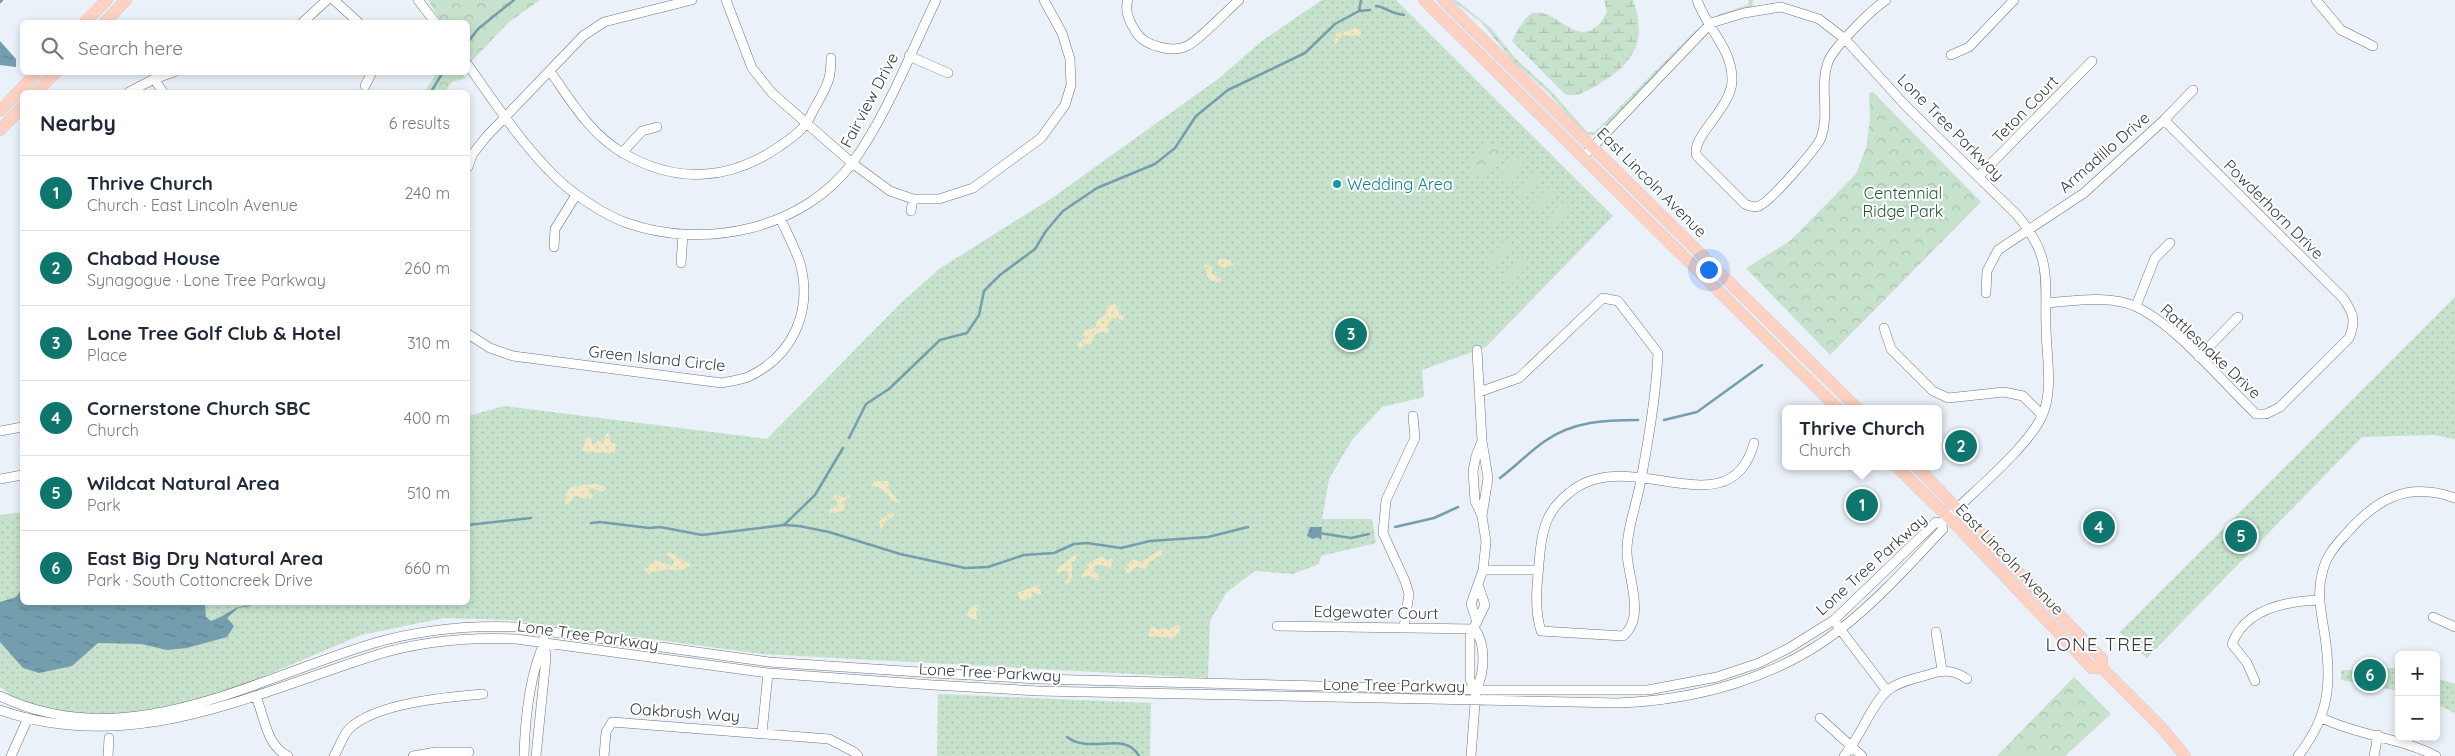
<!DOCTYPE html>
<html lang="en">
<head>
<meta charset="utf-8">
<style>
	:root { --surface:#fff; --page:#f6f6f7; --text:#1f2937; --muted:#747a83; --line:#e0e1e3; --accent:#0f766e }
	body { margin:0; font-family:Quicksand,sans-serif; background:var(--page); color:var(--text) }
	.controls { position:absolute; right:15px; bottom:15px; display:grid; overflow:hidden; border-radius:8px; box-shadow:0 2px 8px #0003 }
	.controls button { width:45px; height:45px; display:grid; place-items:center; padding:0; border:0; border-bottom:1px solid var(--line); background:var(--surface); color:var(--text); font:25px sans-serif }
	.you { position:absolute; left:1708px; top:269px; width:18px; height:18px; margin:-12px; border:4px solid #fff; border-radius:50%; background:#1a73e8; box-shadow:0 0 0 8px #1a73e833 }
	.badge { display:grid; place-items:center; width:32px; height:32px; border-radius:50%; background:var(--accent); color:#fff; font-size:16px; font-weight:700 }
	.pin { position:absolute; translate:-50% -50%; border:2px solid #fff; box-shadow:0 1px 5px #0006 }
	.popup { position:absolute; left:1782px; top:405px; width:160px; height:65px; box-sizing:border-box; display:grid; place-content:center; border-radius:8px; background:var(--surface); filter:drop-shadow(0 1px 4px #0005); font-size:16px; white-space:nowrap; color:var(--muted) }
	.popup b { font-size:19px; color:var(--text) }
	.popup::after { content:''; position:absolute; left:50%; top:100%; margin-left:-10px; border:10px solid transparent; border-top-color:var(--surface) }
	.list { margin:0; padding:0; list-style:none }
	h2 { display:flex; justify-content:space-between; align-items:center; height:65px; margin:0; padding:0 20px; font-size:21px }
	h2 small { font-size:16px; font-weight:400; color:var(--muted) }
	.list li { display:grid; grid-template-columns:32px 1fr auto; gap:15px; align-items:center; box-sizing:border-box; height:75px; padding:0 20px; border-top:1px solid var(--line) }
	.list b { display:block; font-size:19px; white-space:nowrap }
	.list p { margin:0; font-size:16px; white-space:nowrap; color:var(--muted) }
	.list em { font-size:16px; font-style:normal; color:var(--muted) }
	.icon { flex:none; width:28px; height:28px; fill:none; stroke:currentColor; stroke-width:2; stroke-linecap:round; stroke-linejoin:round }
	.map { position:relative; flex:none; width:2455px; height:756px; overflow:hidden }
	.search { position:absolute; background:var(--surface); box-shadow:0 2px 8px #0003; left:20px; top:20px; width:450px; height:55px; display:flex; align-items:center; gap:12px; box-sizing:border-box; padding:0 18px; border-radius:8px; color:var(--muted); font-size:19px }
	.panel { position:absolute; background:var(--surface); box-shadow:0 2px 8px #0003; left:20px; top:90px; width:450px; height:515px; border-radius:8px }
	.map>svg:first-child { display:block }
	.grass { fill:url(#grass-dots) }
	.wetland { fill:url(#wetland-marsh) }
	.sand { fill:url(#sand-dots) }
	.park { fill:url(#park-crowns) }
	.pitch { fill:#c6e2cc }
	.water { fill:url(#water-ripples) }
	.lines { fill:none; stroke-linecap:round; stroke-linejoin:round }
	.stream { stroke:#749eae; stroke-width:2.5 }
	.minor-casing { stroke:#70757c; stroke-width:10 }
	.major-casing { stroke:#cfd0d1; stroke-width:12 }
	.minor { stroke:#fff; stroke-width:9 }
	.major { stroke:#fed1c2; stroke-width:11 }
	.culture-dot { fill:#0f9aa8; stroke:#fff; stroke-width:2 }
	.labels { text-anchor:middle; stroke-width:4; stroke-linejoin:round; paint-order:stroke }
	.street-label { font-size:16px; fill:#383b3e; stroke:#fff }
	.culture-label { font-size:16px; fill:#0d838f; stroke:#fff; text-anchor:start }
	.park-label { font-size:16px; fill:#235632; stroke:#fff }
	.quarter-label { font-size:19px; letter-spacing:1px; fill:#383b3e; stroke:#fff }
</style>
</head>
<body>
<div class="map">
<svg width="2455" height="756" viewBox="0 0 2455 756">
	<defs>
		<pattern id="grass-dots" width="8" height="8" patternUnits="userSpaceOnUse" patternTransform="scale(1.25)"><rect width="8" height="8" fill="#c6e2cc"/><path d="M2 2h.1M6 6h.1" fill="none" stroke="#abc3b0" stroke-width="1.8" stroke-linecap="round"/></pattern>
		<pattern id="wetland-marsh" width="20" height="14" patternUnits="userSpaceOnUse" patternTransform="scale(1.25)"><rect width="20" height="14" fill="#c6e2cc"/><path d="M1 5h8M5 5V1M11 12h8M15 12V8" fill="none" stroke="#abc3b0"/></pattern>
		<pattern id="sand-dots" width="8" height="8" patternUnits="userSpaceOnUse" patternTransform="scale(1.25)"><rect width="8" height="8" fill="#f1e7c2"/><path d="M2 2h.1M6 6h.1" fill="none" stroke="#cfc7a8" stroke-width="1.8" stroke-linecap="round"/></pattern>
		<pattern id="park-crowns" width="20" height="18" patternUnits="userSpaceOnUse" patternTransform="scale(1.25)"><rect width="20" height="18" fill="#c6e2cc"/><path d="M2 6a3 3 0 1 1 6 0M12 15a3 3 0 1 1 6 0" fill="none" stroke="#abc3b0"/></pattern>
		<pattern id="water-ripples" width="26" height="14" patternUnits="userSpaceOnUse" patternTransform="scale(1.25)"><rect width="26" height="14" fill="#749eae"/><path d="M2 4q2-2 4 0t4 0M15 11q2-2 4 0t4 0" fill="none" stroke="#60828f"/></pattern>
	</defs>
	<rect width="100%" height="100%" fill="#ebf1f9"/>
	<path class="grass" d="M1322,0H1396L1613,216L1486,347L1422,370L1424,397L1382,407L1352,440L1329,479L1322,519H1372L1376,543L1321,556L1319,564L1293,574L1255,571L1226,593L1210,621L1208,678L762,654L510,620L444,618L361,635L179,713L87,721L14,698L0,687V519L22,516V602H468V416L504,406L767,439L900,304L939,269L1052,198L1218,79L1263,40Z
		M2455,297V439L2434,435L2362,437L2147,658L2120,632Z
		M2399,667V691L2341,680V670H2378Z
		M2436,678L2455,684V713L2436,704Z
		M938,694L1151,703L1150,756H937Z"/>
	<path class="wetland" d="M1604,0H1633C1649,44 1631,66 1594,87C1584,92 1576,98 1565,94L1512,41C1516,33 1522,22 1529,15C1554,0 1581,62 1607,12Z"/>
	<path class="sand" d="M1357,28L1361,32L1360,36L1342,35L1336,44L1334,43L1336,34Z
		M1219,259H1226L1236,264L1224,268L1217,264Z
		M1206,264L1212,267V274L1220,278V281L1216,282L1207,278V271L1204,266Z
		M1115,304L1119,307V314L1124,316L1123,320L1112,318L1108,323L1109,332L1097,333L1093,337L1092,344H1085L1078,350V343L1086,338L1083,334L1084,330L1095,328L1097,321L1107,313L1106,306Z
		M609,433L610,442L616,444L615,453C604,452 594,453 582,451L587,436L590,437L593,445L598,441L604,442L605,435Z
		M874,481H888L889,489L900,503L892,501C889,493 881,487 872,486L871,483Z
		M590,484H599L605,488V491L602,492L591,488L588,492L593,495L591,499L581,498L575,495L568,504H565L566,493L571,487Z
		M836,494L844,498L850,494V497L844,501L845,510L830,514L829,510L838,505L837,501L832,498Z
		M893,511L895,515L885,522L882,529L880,528L879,521Z
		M1160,550L1163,551L1162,555L1149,562L1147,569L1136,567L1129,573H1126L1125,568L1133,559L1141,562Z
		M670,552L685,562L690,563V566C679,574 661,566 649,574L644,570L655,560L672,566L674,560L666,555Z
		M1076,554L1077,558L1072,564V578L1067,585L1065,582L1068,577V572L1065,570L1058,573L1056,570Z
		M1102,556L1106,560L1112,559L1114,562L1109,569L1103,565H1095L1093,570L1100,578L1098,581L1090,576L1081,577L1089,563Z
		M1038,585L1042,595L1033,592L1031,598L1024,600L1020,599L1017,593Z
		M978,605L980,607L976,612L977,620L966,616L971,607Z
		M1176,625L1180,626V631L1173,638L1148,636L1152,626L1159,630L1165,627L1169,630Z"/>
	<path class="park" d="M428,0H540L508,23L468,65V22H441Z
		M1452,0H1456L1491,28L1514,57L1551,91L1587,132H1595L1694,32L1720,14L1748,5L1749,0H1753L1752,7L1720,17L1699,31L1597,135H1585L1549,93L1513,61L1481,22Z
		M437,73H462L466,78L452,82L445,92H424Z
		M1873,92L1981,202L1830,355L1746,268L1790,241L1856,174L1866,148L1870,119L1869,93Z
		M1487,143L1498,146L1502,152C1500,163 1487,177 1475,176L1469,170L1470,162Z
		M22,512V516L0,520V515Z
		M2074,677L2111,714L2065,756H1997Z"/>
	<path class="pitch" d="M1517,157L1526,165L1507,186L1498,177Z
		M1533,172L1542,181L1523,201L1513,193Z
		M1548,187L1557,196L1538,215L1529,206Z
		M1563,202L1572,211L1553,230L1544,222Z
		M1504,241L1513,250L1494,270L1485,261Z
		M1520,256L1529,265L1510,285L1501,276Z"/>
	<path class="water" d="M0,41L16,59V67L0,65Z
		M1310,527H1322L1321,540L1318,537L1313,539L1307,536Z
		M22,589V602L205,603L206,617L211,621C227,616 234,604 252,606L238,608L227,618L234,626L227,637L187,648L167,650L141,644L98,643L72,666L39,673L23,668L0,642V602L16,597Z"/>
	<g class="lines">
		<path class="stream" d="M0,2L2,0
			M1376,6C1384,6 1390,14 1404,15
			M1359,11L1361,0
			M468,42L478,29L514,0
			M431,92L443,72
			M1664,420L1697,412L1762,365
			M849,438L866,404L889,389L940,340L967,333L979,315L984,291L1000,275L1035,249L1046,231L1063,211L1097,188L1155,164L1175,148L1196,116L1228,90L1305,53L1335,24L1359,11L1370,10
			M1500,478C1516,466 1529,452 1545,441C1574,421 1605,420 1638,420
			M591,523L600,522L649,528L660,527L702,535L784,525L799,526L829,532L900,554L965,568L988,567L1024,555L1054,553L1074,544L1087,543L1121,548L1150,541L1208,537L1248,527
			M468,525L531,518
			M784,525L815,495L843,448
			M1395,527L1434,518L1458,507
			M1319,533L1351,538L1369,534
			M1067,737C1091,755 1125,730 1139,756"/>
		<g class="minor-casing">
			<path id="minor" d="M334,0L358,22
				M418,0L435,22
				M726,0L752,68L772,93L852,163L890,191L913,199H939L973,188L1041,138L1065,105L1071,85L1070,59L1062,33L1044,0
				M1128,0C1124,10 1130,23 1136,32C1144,46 1173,53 1187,46C1198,41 1228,10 1239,0
				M1697,0C1707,29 1733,49 1732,81C1731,109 1689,138 1697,156L1745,204C1749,206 1754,208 1759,206C1770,202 1816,149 1821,138C1830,113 1819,87 1828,62C1834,47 1872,9 1886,0
				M2316,0L2341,30L2373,46
				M303,22L327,0
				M1951,55L1969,47L2014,0
				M909,56L948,73
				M468,65C496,105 538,168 577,195C591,205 610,217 627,223C704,250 803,230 853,162C888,113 910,54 936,0
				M550,71C571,101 590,134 623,153C676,184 730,181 780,146C789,140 799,133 806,124C810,118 813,110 817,104C827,85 831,80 831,58
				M154,79L163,92
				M365,86L372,72
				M129,92L154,79L174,72
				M622,153L642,131L657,127
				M468,167L472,155L486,137L583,36L604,22L692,0
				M1978,177L2092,61
				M911,211L913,199
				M554,247L555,229L576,195
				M681,263L683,234
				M1986,293L1987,271L1998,250L2084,193L2164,120L2193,90
				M2046,303C2073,301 2100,296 2126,303C2167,314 2224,384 2256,414H2266L2280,407L2349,338C2356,321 2354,314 2343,298L2164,120
				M2136,306L2155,258L2170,243
				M1884,328L1891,349L1933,391L1948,398L2004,392L2023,396L2042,415
				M468,334L490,348L513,356L722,383C730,381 740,380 748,377C793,356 813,311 800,263C795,248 787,233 780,218
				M1477,350L1482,441L1488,478L1482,516
				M2199,357L2238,317
				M1479,392L1519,378L1603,298L1618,301L1658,353C1656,397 1648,442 1640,485C1636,505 1626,533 1627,553C1628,579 1646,617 1623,636L1541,631C1533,605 1538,578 1540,552C1543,525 1548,510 1569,493C1628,442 1730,533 1754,443
				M0,431L22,427
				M0,479L22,475
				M1483,570H1539
				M2433,617L2455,627
				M1477,622L1471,604L1483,570L1486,542L1482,516L1475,501L1473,471L1476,456L1482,441
				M1837,625L1887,691
				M1277,626L1475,629
				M1404,627L1409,594L1405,581L1383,533L1386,500L1415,438L1413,416
				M1936,632L1942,670
				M2255,681L2247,663L2232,644C2245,609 2287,601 2320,600
				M1476,690L1470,680V636L1485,605L1479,587
				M0,696C125,756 250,681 371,644C419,630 467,625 517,627L769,662L934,673L1039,679L1476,690H1648L1717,677L1759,663L1789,648L1834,620L1936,522L1941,524
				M256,697C265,718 266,745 288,756
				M0,710C130,756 250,695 373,656C420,641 467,637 516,639L768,673L933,685L1038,691L1618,703C1697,700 1779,678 1842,628C1879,599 1911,563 1943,529L1941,524C1969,495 2026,450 2042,416C2054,390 2046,353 2046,326C2045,304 2048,279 2042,258C2037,241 2028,228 2017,215L1904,104L1845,39L1819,19L1781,7L1744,13L1711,23L1584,156
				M1820,718L1862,756
				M2322,718C2359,736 2398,737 2436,756
				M762,733L768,673
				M11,756L28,718
				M108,756L109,738
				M334,756C339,748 343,735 349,729C375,703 447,697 483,694
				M413,756L436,752H469
				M524,756C525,719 529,677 544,643
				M536,756L546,658L544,639
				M604,756L606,732L612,722L829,739L854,752L858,756
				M1471,756L1476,690C1485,672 1486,645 1475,629
				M1844,756C1860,738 1871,705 1887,691C1897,682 1914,679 1927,675C1943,670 1953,669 1967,679
				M2298,756C2331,714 2332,680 2324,630C2321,612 2317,592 2322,574C2325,558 2334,547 2345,535C2376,499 2407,481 2455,498
				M2374,756L2378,735"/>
		</g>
		<g class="major-casing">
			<path id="major" d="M1424,0L1838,409
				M1443,0L1858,409
				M85,22L107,0
				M105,22L126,0
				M36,92L56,72
				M0,111L37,72
				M0,130L22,107
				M1896,466L1960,529L2092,668H2102
				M1916,466L2102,659V668L2161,727L2185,756"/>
		</g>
		<use href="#minor" class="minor"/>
		<use href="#major" class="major"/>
	</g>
	<circle class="culture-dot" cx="1337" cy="184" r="5"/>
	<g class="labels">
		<g class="street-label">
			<text transform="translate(869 100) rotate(-62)" y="6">Fairview Drive</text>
			<text transform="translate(2025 109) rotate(-46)" y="6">Teton Court</text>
			<text transform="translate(1951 127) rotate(45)" y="6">Lone Tree Parkway</text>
			<text transform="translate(2104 152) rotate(-41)" y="6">Armadillo Drive</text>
			<text transform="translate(1652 182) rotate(45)" y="6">East Lincoln Avenue</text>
			<text transform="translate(2274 209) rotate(45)" y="6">Powderhorn Drive</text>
			<text transform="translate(2211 351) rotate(43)" y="6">Rattlesnake Drive</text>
			<text transform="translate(657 358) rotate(6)" y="6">Green Island Circle</text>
			<text transform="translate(2010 559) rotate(46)" y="6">East Lincoln Avenue</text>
			<text transform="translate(1871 564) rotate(-42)" y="6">Lone Tree Parkway</text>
			<text transform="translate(1376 612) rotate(1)" y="6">Edgewater Court</text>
			<text transform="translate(588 635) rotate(8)" y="6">Lone Tree Parkway</text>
			<text transform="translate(990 672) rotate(3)" y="6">Lone Tree Parkway</text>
			<text transform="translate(1394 685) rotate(1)" y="6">Lone Tree Parkway</text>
			<text transform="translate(685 712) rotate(4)" y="6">Oakbrush Way</text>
		</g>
		<g class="culture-label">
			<text x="1347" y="190">Wedding Area</text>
		</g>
		<g class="park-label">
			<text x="1903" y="199">Centennial<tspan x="1903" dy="18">Ridge Park</tspan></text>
		</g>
		<g class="quarter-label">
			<text x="2100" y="651">LONE TREE</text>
		</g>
	</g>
</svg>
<div class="controls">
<button>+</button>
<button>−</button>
</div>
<div class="you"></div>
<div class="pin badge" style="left:1862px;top:505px">1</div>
<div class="popup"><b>Thrive Church</b>Church</div>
<div class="pin badge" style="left:1961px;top:446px">2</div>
<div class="pin badge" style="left:1351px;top:334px">3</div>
<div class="pin badge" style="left:2099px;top:527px">4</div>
<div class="pin badge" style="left:2241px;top:536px">5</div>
<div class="pin badge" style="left:2370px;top:675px">6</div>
<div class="search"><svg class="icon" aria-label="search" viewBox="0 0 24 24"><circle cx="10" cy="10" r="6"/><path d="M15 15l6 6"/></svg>Search here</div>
<section class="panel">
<h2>Nearby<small>6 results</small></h2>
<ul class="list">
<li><span class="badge">1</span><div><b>Thrive Church</b><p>Church · East Lincoln Avenue</p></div><em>240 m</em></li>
<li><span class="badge">2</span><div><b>Chabad House</b><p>Synagogue · Lone Tree Parkway</p></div><em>260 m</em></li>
<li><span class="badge">3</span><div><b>Lone Tree Golf Club &amp; Hotel</b><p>Place</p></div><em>310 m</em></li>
<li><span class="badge">4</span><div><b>Cornerstone Church SBC</b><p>Church</p></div><em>400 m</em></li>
<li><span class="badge">5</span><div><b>Wildcat Natural Area</b><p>Park</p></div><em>510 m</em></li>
<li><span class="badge">6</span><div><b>East Big Dry Natural Area</b><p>Park · South Cottoncreek Drive</p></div><em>660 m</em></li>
</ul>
</section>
</div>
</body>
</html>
